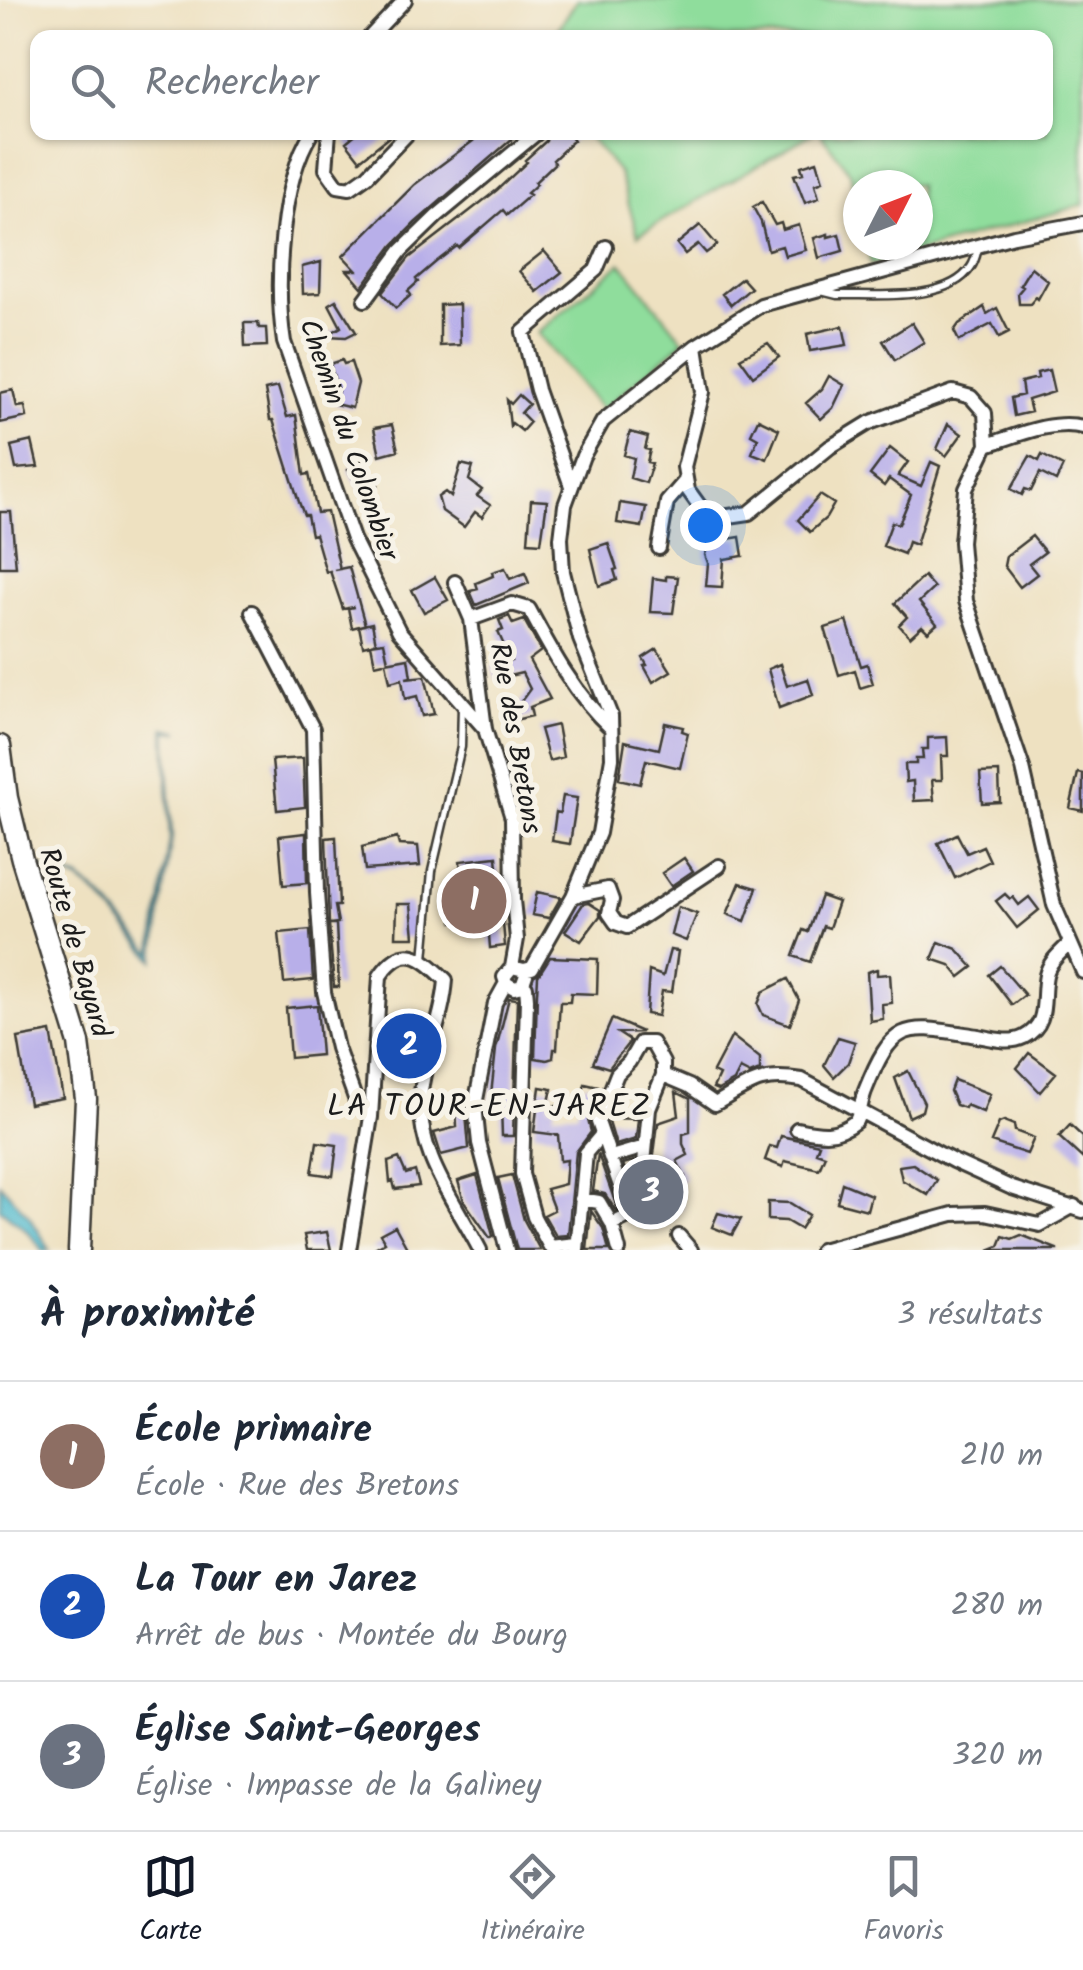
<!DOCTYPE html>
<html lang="fr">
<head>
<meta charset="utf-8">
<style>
	:root { --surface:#fff; --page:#f6f6f7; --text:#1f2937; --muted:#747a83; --line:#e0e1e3; --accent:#111827 }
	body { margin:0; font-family:Kalam,sans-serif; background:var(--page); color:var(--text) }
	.compass { position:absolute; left:843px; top:170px; width:90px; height:90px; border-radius:50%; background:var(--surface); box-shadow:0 2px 8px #0004; rotate:48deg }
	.you { position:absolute; left:705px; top:525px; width:35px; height:35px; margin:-25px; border:8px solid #fff; border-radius:50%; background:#1a73e8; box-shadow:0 0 0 15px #1a73e833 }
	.badge { display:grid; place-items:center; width:65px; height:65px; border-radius:50%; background:var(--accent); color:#fff; font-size:32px; font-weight:700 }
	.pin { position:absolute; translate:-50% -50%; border:5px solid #fff; box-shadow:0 2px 10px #0006 }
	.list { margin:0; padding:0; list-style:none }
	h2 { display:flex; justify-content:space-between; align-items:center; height:130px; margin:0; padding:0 40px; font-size:42px }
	h2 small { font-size:32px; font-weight:400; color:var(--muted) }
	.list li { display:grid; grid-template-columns:65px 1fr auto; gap:30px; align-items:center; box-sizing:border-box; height:150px; padding:0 40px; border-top:2px solid var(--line) }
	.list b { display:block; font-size:38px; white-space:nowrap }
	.list p { margin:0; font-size:32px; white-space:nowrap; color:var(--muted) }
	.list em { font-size:32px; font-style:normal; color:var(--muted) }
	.icon { flex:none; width:55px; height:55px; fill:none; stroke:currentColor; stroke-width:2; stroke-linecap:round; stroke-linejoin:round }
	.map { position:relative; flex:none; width:1083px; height:1250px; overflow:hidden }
	.search { position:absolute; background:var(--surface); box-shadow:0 2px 8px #0004; left:30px; right:30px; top:30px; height:110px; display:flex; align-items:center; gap:25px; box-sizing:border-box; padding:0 35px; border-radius:20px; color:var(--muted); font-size:38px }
	.sheet { height:580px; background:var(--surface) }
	nav { display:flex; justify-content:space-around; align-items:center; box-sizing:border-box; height:140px; border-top:2px solid var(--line); background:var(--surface); font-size:28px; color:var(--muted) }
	nav a { display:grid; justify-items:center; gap:5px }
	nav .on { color:var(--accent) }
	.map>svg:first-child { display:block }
	.green { fill:#8fdd9c; stroke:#567c5c; stroke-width:2.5 }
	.water { fill:#52bccf; stroke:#376c76; stroke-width:2.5 }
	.building { fill:#b8afe9; fill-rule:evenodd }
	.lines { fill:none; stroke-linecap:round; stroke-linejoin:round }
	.service-casing { stroke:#3c3a35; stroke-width:11 }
	.minor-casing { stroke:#3c3a35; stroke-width:18 }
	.primary-casing { stroke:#3c3a35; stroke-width:25 }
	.service { stroke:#fff; stroke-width:6 }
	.minor { stroke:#fff; stroke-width:12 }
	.primary { stroke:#fff; stroke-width:20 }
	.labels { text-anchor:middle; stroke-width:10; stroke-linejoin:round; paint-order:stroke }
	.street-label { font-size:28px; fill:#1c1c1c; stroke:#f7f3e8 }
	.quarter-label { font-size:32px; letter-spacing:2.5px; fill:#1c1c1c; stroke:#f7f3e8 }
</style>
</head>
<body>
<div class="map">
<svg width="1083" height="1250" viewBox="0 0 1083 1250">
	<rect width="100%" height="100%" fill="#f7f3e8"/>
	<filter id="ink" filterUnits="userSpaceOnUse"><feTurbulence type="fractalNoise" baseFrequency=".01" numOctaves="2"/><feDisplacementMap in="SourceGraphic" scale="20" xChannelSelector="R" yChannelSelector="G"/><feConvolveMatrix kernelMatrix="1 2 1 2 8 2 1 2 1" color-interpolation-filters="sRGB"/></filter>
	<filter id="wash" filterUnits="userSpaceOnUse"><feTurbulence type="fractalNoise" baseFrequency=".0048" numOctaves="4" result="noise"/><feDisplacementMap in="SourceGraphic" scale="40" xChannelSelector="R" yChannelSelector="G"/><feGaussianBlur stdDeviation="2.25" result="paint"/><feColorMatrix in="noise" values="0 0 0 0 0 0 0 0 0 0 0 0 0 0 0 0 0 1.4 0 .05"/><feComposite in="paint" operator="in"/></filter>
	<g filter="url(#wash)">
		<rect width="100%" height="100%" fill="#eee1c1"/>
		<path class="green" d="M577,0H1083V205L871,265L867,245H918V185H858V207L850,172L820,133L1046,132V38L553,37Z
			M586,133H813L638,235L619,173Z
			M621,263L684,341L602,410L537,333Z"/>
		<path class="water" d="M165,728L180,732L166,731L172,837L154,960L101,898L77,879L39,867L78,878L103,898L152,953L170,840Z
			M0,1184L30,1217L50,1250H43L26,1230L0,1209Z"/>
		<g id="blocks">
			<path class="building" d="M358,132H395L360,160L346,142Z
				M485,132H520L415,223L393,245L362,287L347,270H356L343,256L414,185Z
				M548,132H568L574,140L553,160L555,163L535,182L537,184L527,193L530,195L507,215L503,210L459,248L457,246L436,262L416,279L418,282L408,291L411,295L396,308L382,293L409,258L497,190L527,162L525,160L546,141Z
				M817,161L823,181L815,184L819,198L805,203L794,175L803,173L801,166Z
				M762,202L775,225L781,223L783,230L799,225L806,250L785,256L782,246L768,250L761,222L753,207Z
				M700,225L717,245L706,253L698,244L685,254L677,244Z
				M828,234V237L839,234L843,251L819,258L814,238Z
				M544,251L562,272L537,292L519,271Z
				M321,262L320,293L303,294L302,267Z
				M1031,267L1048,281L1038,299L1036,297L1030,304H1019L1018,293L1023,287L1020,285Z
				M742,278L751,288L731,305L722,294Z
				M336,300L356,332L346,337L326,336L341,327L329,304Z
				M459,304L460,345L440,346V305Z
				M984,307L987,314L997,308L1009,332L999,337L992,324L959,341L954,331L959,324Z
				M244,323H258L259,328H266L267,346L245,347Z
				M912,323L924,342L895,360L883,341Z
				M843,326L847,345L810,351L807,334Z
				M768,343L779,357L753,376L740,358Z
				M342,360L344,364L351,362L358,383L352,408L335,404L338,391L330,364Z
				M1049,370L1054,392L1028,400L1031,412L1014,416L1011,398L1023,395L1021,382L1038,378L1037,373Z
				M829,376L844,385L833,408L821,419L806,403L822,389Z
				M278,387L287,417L296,415L304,475L309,474L317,513L327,512L340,569L334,570L349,567L365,625L359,626L372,623L376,643L371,644L384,642L388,661L375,664L371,644L363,646L359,626L352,628L348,608L354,607L343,609L330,571L326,572L315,534L311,535L307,515H304L299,502L273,420H270L265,390Z
				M13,390L17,407L25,406L27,417L0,423V393Z
				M519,395L529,404L521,413L530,422L522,431L512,423L510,426L507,400L511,404Z
				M758,419L779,429L767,459L752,453L758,438L751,434Z
				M948,424L962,434L946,456L937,449Z
				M392,425L398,450L380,455L374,428Z
				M630,432L648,437L645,449L650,450L647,462L652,463L646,483L630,478L634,458L624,455Z
				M32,441L38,467L16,469L11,446Z
				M890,448L908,462L898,476L921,486L931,462L940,466L916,545L908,542L904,554L883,546L892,522L899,524L911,495L889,479L884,486L870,475Z
				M1042,455L1063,466L1056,481L1040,473L1031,491L1025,489L1022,495L1011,489L1030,456L1039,461Z
				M361,461L378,485L364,494L348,470Z
				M461,464L473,467L469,480L482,490L477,496L490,505L482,517L475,512L464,527L442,511L438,497L445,492L451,497Z
				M820,495L834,504L826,518L810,532L798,520Z
				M531,500L547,501L541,543L528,542Z
				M620,503L646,507L642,527L617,523Z
				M0,512H11L16,567H0Z
				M1032,536L1045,552L1029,564L1037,574L1020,587L1004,566L1006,556Z
				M740,537L743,556L724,559L722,587L706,586L708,563L705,555L709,542Z
				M608,543L617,569L614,570L617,580L599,586L590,549Z
				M505,568L510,579L525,573L529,583L476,605L470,591L478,589L476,583L493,576L492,572Z
				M666,576L678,577L673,613L650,612L653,578L666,580Z
				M924,576L934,588L919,602L937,624L928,632L922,626L910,637L899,625L907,617L895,603Z
				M435,577L448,600L424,612L412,590Z
				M509,616L513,624L524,620L541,651L529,660L550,699L530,707L532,716L506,722L530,689L522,673L496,679L492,666L511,661L498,632L503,630L499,620Z
				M847,621L861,666L867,664L873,684L860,688L855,670L839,675L825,628Z
				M657,649L671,671L653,682L644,666L647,665L643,658Z
				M408,658L411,677L406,678L425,676L434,714L422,716L417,696L405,699L402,679L390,682L386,662Z
				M780,664L787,686L808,679L813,695L779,708L768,669Z
				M665,723L683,727L682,731L688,733L680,768L646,760L640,784L619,779L625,741L659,749Z
				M557,725L563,757L549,761L540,729Z
				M947,737L948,756H941L942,780H932L934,800L914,801L913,781L906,782L905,764H916V759H923L922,749H928V738Z
				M303,758L305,807L277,810L272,760Z
				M999,772L1000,802L982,803L980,773Z
				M1078,773L1083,774V811L1070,808Z
				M563,796L577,798L570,844L552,841L556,812L560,813Z
				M306,833L307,883L283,885L279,836Z
				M957,834L967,853L983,846L990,861L955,878L938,843Z
				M336,837L339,906H335L338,923L329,924L326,838Z
				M397,838L399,845L418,846L420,866L365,870L362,847Z
				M497,857L505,946L490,948L488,921L465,916L466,921L453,922L449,886L462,884L460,861ZM485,882L487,908L465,911L462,884Z
				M684,858L693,871L671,886L662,873Z
				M740,883L757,888L745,921L727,914Z
				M537,892L561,897L549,918L532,915Z
				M1005,894L1010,899L1013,897L1019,905L1029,897L1039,910L1017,928L996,901Z
				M821,896L838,902L829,928L823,926L810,962L793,956L803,930L808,932Z
				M589,903L600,910V916L581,941L565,931L583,904Z
				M397,904H411L414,937H396Z
				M678,907L697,914L686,941L671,935Z
				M329,924H336L339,987H334Z
				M310,930L313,980L284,983L279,933Z
				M939,942L957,949L973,967L960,977L950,965L932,959Z
				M670,950L678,951L672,992L662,991L658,1016L646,1014L649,971L663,976Z
				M550,957L598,959L597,994L571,993L570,1002H560L557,1049H554L553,1058L547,1060L535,1058L537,994L538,976Z
				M1000,966L1025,995L1012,1005L989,975Z
				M877,969V975L890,974L892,1003L882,1004L883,1019L870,1021L867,972Z
				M788,979L799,1000L790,1025L763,1015L758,1004L763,992Z
				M509,998L517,999L513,1136H502L501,1105L490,1104L496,1049Z
				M317,1005L321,1055L290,1058L286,1008Z
				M612,1019L642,1032L618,1033L630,1041L609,1068L593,1063Z
				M51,1032L63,1098L29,1104L18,1038Z
				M732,1036L760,1058V1070L750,1074L740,1069L734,1081L718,1090L713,1088L719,1075L713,1072Z
				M838,1037L855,1042L848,1063L834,1077L824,1065Z
				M1029,1053L1056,1073L1040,1092L1017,1068Z
				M908,1071L924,1103L922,1111L909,1117L895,1078Z
				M954,1080L990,1094L983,1112L966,1105L965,1108L956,1105L950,1091Z
				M585,1084L598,1087L588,1120L591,1132L576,1152L568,1235L556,1236L544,1215L554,1210L546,1189L565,1184L567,1160L560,1161L558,1135L534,1132L540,1087L552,1089L548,1106H555L553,1114L577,1113Z
				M676,1092L690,1099V1132L683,1134V1144L688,1155L677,1161L685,1177L672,1191L682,1202V1208L672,1213L665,1222L646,1205L642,1208L636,1202L623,1164L634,1161L639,1173L652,1170L658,1123L679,1116Z
				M456,1103H465L469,1148L441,1155L434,1133L457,1127Z
				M610,1118L638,1119L636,1139L616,1145L609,1122Z
				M1004,1121L1014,1125L1015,1131L1034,1138L1027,1154L991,1142L999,1123Z
				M1070,1125L1083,1137V1159L1059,1137Z
				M781,1136L819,1144L816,1152L825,1155L819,1169L785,1161L783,1167L765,1160L770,1146L777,1148Z
				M317,1142L337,1145L333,1176L312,1173Z
				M598,1154L618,1210L616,1211L605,1194L593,1191Z
				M399,1158L406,1174L415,1171L419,1186L395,1189L393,1181L390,1182L388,1162Z
				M913,1164L937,1180L928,1195L902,1180L899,1166Z
				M477,1175L493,1236L490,1238L464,1201L458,1181Z
				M512,1175L524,1220L540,1250H517L498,1178Z
				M842,1183L871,1195L867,1210L837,1202Z
				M768,1202L790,1203L809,1215L800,1229L786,1221L768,1220Z
				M591,1211L603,1228L609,1250H587Z
				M718,1213L741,1219L732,1235L712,1227Z
				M395,1226L408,1250H371L385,1242L380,1234Z
				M327,1232L331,1250H307L304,1235Z
				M1021,1235L1057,1249V1250H989L999,1246L1003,1236L1012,1239Z"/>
		</g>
	</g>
	<g filter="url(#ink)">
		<use href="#blocks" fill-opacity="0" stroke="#3c3a35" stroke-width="2.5"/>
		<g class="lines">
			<g class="service-casing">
				<path id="service" d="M821,291L837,295C874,294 948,303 971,267C975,262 977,252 979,245
					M424,959L432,871L461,747L462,705"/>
			</g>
			<g class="minor-casing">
				<path id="minor" d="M369,38L405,0
					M312,132C280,182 275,285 284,342L353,539L399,631L485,729
					M329,132L326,169L338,186L350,188L367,176L409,132
					M365,300L401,251L437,216L538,132
					M696,346L703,392L684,467L688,490L701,508L722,517L749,513L830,447L869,423L953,392L971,397L985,413L987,445L966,489L961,542L966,601L1023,768L1054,905L1083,972
					M987,445C1015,436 1053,419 1083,427
					M571,486L537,390L523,332L596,270L606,247
					M659,548L667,502L686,480
					M455,582L471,619L485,729L512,818L513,900L517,939L512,967L504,977L506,983L514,988L522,986L526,975L524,970L512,967
					M252,612L313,729L317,893L324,992L337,1048L356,1101L371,1117
					M471,619L512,604L529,609C552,652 575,695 611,728
					M573,896L608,889L612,900L609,913L616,923L627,927L719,866
					M524,970L532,968L573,896L599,833L612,758L611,716L580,639L563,572L561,538L565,505L583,456L603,421L696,346L761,305L1014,236L1083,223
					M506,983L495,1003L475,1105L479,1143L507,1250
					M522,986L526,987L527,999L522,1174L534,1217L550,1247L576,1244
					M797,1129C821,1134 836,1137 856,1121C861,1111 861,1101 865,1091C894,1018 906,1025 978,1036C993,1039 1010,1044 1024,1037C1050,1024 1041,999 1046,975C1049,962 1060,953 1069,944
					M611,1157L645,1147
					M644,1164L649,1109L663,1075
					M581,1199L599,1202L612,1224L619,1250
					M612,1224L630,1215L598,1122L617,1074L629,1062L640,1043H652L663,1063V1075L689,1086L715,1104C750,1084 760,1073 802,1080L953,1161L1012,1188L1083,1211
					M679,1236L691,1250
					M349,1250L371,1117L380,976C404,941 421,956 446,980C443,1020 424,1057 421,1093C416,1155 454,1199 480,1250
					M577,1250L586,1153L602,1134
					M821,1250L953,1214L985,1213L1040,1225L1074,1206"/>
			</g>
			<g class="primary-casing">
				<path id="primary" d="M0,746L7,798L22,859L79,1043L86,1099L79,1250"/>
			</g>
			<use href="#service" class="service"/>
			<use href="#minor" class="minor"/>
			<use href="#primary" class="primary"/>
		</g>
	</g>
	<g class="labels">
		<g class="street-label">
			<text transform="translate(350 439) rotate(71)" y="10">Chemin du Colombier</text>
			<text transform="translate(517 738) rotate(80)" y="10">Rue des Bretons</text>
			<text transform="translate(76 942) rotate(74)" y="10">Route de Bayard</text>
		</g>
		<g class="quarter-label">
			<text x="490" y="1116">LA TOUR-EN-JAREZ</text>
		</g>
	</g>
</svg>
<svg class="compass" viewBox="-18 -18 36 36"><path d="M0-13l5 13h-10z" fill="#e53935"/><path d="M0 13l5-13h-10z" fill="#747a83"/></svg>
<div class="you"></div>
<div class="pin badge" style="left:474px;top:901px;background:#8d6e63">1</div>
<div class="pin badge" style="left:409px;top:1046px;background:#1a4fb4">2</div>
<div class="pin badge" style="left:651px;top:1192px;background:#6b7280">3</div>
<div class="search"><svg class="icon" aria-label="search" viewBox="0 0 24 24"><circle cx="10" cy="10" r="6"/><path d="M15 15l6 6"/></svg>Rechercher</div>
</div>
<section class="sheet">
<h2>À proximité<small>3 résultats</small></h2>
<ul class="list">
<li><span class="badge" style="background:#8d6e63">1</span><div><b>École primaire</b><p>École · Rue des Bretons</p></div><em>210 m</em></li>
<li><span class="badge" style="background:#1a4fb4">2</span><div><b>La Tour en Jarez</b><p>Arrêt de bus · Montée du Bourg</p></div><em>280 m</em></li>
<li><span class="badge" style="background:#6b7280">3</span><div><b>Église Saint-Georges</b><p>Église · Impasse de la Galiney</p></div><em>320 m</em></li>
</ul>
</section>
<nav>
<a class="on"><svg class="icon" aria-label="map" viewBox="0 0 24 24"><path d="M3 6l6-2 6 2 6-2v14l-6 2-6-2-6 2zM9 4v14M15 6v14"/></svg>Carte</a>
<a><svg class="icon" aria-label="directions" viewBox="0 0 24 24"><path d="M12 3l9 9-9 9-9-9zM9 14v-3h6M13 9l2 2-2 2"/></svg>Itinéraire</a>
<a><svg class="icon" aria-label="saved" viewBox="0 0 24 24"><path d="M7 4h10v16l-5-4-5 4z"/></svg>Favoris</a>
</nav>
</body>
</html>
